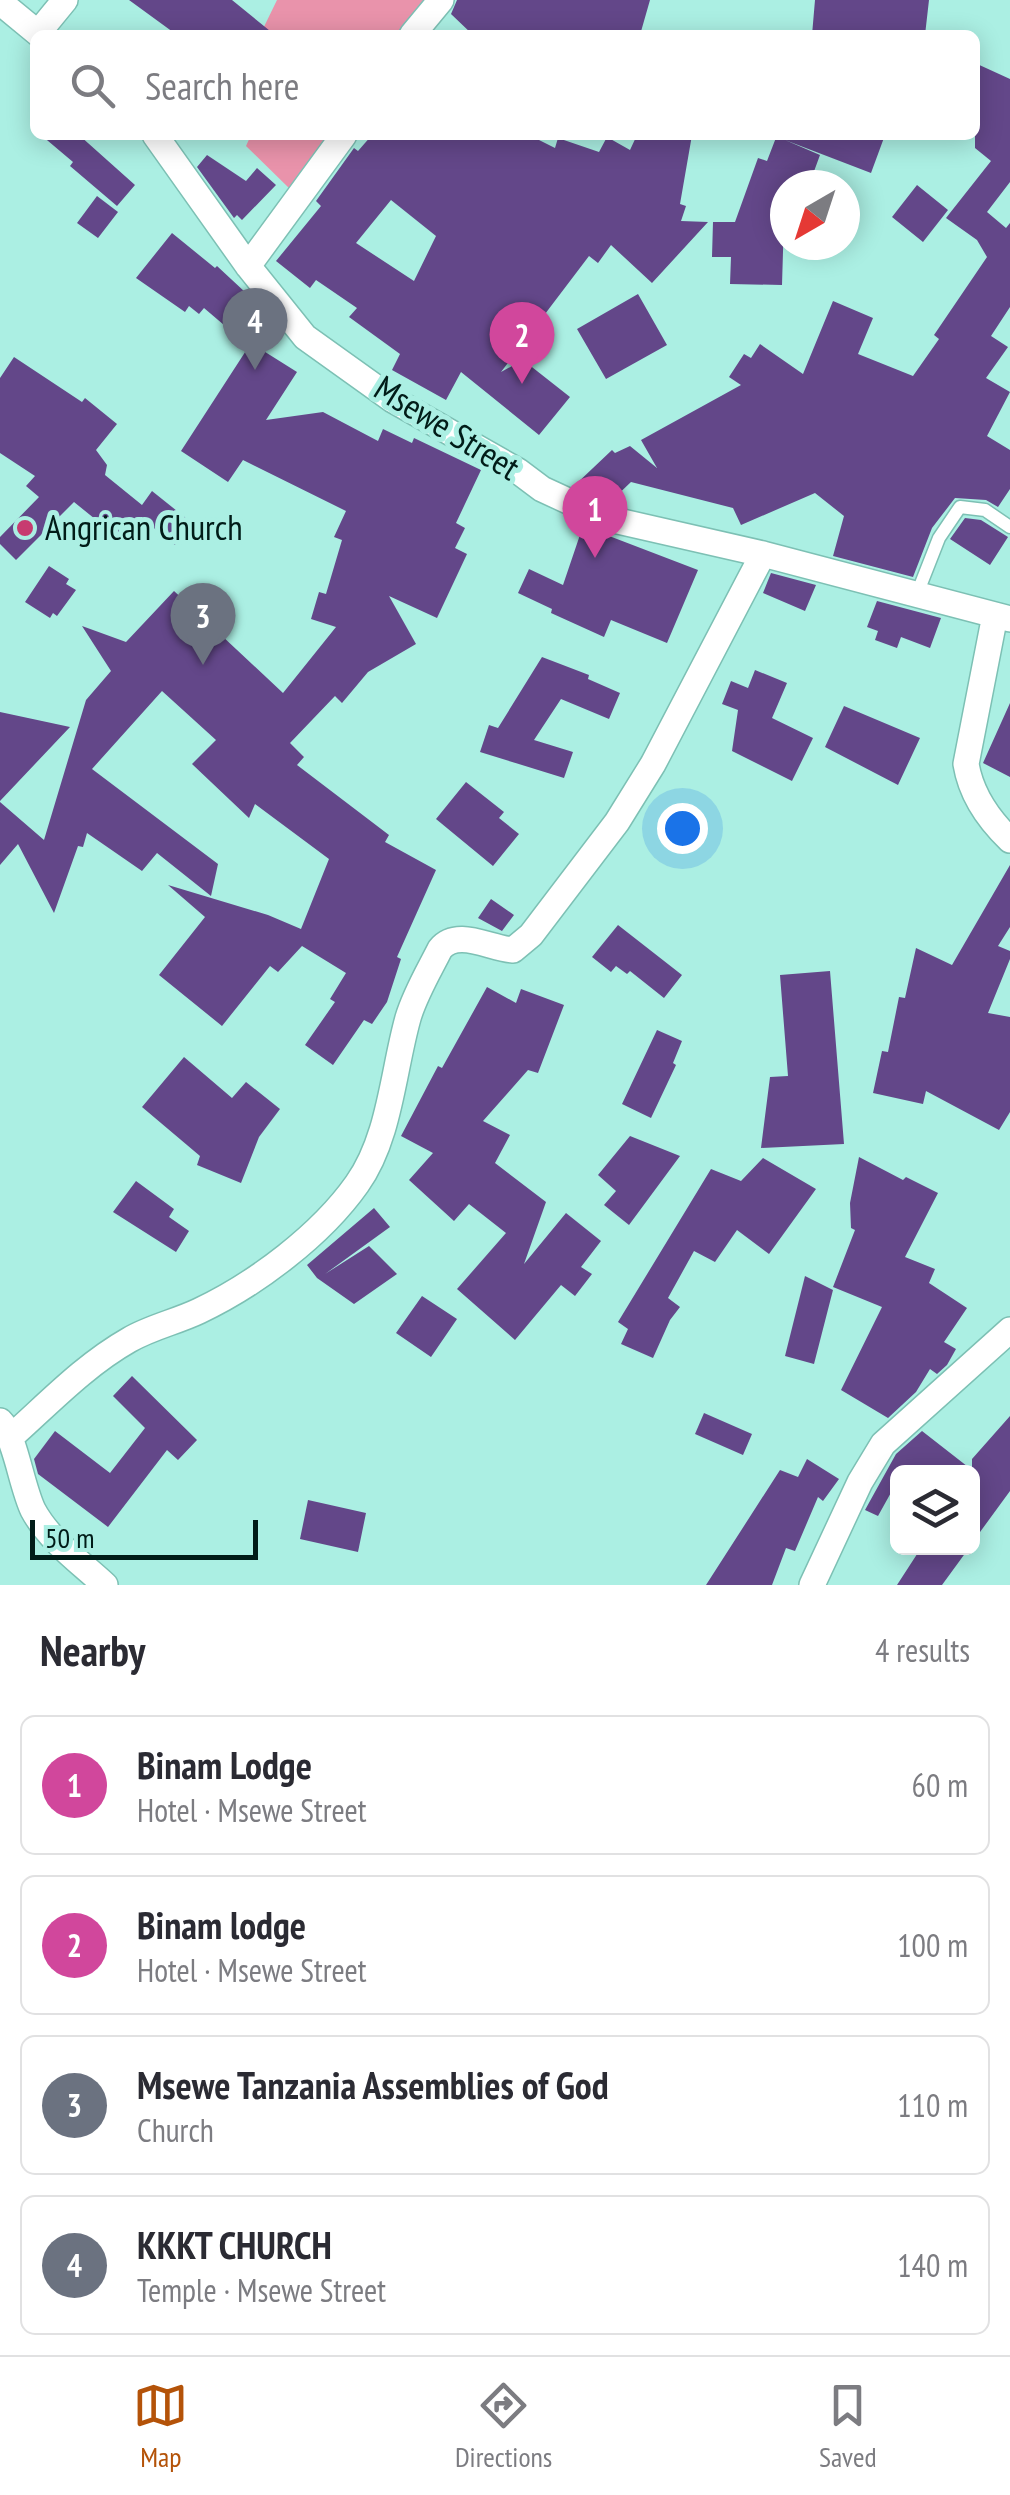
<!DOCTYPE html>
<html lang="en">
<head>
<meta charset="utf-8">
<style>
	:root { --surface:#fff; --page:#f7f7f7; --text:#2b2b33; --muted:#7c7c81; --line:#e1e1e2; --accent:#b45309 }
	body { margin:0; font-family:"PT Sans Narrow",sans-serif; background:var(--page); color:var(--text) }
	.controls { position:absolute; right:30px; bottom:30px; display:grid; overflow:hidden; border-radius:15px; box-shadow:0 5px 25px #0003 }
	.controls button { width:90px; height:90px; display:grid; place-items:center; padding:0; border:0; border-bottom:2px solid var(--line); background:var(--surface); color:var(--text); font:50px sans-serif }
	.compass { position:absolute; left:770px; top:170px; width:90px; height:90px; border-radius:50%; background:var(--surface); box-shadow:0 5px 25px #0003; rotate:219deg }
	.scale { position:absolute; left:30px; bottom:25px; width:228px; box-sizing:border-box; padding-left:10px; border:5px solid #011c18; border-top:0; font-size:28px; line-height:35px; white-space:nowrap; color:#011c18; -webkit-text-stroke:8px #abefe3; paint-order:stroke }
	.you { position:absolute; left:682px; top:828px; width:35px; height:35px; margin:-25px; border:8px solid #fff; border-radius:50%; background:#1a73e8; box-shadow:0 0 0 15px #1a73e833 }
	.badge { display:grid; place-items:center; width:65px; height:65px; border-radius:50%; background:var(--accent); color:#fff; font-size:32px; font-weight:700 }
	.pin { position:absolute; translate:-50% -82px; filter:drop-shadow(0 2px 5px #0008) }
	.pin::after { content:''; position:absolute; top:52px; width:35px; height:30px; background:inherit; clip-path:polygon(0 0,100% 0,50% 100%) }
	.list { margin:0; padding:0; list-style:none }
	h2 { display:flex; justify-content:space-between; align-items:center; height:130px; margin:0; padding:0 40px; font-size:42px }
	h2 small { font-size:32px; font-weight:400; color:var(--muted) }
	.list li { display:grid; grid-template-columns:65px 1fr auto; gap:30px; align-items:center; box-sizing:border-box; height:140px; margin:0 20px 20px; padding:0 20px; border:2px solid var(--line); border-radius:15px }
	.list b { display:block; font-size:38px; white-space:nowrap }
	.list p { margin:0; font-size:32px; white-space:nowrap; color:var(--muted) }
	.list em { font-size:32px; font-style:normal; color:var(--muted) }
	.icon { flex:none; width:55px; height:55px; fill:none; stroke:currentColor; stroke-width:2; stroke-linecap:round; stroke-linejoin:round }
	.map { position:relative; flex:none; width:1010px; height:1585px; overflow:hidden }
	.search { position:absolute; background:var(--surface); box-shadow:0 5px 25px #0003; left:30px; right:30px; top:30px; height:110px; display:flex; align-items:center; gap:25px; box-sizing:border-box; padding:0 35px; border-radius:15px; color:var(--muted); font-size:38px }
	.sheet { height:770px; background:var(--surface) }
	nav { display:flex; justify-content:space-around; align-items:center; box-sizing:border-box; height:140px; border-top:2px solid var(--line); background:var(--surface); font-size:28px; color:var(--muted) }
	nav a { display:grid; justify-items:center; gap:5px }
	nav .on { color:var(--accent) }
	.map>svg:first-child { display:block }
	.forest { fill:#e993ab }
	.building { fill:#634789; fill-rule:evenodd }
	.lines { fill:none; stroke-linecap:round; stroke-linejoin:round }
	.lane-casing { stroke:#7dc0b4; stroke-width:15 }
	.street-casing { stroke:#7dc0b4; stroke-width:28 }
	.lane { stroke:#fff; stroke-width:12 }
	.street { stroke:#fff; stroke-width:25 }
	.poi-dot { fill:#c73b70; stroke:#abefe3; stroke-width:4 }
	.labels { text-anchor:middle; stroke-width:10; stroke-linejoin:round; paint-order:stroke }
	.street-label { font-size:35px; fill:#011c18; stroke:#abefe3 }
	.poi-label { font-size:35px; fill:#011c18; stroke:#abefe3; text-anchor:start }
</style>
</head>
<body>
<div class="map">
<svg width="1010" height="1585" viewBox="0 0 1010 1585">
	<rect width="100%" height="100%" fill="#abefe3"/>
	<path class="forest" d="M277,0H428L403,35H260Z
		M251,135H331L292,191L246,146Z"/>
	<path class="building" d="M129,0H232L275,35H177Z
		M457,0H650L640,35H473L451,14Z
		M815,0H929L925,35H812Z
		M975,63L1010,79V182L987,212L1006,228L1010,223V307L991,336L1008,347L986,378L1010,392L987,436L1010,450V489L998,507L986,500L955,498L932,528L913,577L833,556L844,516L815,493L741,525L733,508L631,482L610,502L574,486L612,450L615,453L630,446L657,468L641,440L741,385L729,377L744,354L751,358L760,344L803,374L833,301L873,318L858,354L913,376L939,339L934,335L987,257L977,240L946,218L991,161L975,148Z
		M41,135H79L135,185L117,206L70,166L73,162Z
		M372,135H529L555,148L558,138L599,152L607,137L630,150L637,135H692L680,204L686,206L681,221L708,222L652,283L611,245L598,263L589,256L501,372L523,360L570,397L539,435L461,372L446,400L392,370L400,354L349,317L357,308L316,280L310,288L276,261L321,206L316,201L354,148L358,151ZM391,200L436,236L414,281L356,243Z
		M777,135H885L871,173L785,140L820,155L809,185H785L782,285L730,284L731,257H712L713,222H735L758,158L767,161Z
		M207,155L246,181L257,168L276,185L242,220L237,215L234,218L197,167Z
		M917,185L948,210L923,242L892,217Z
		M97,196L118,212L98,238L77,223Z
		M172,233L215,268L217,266L258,304L231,331L204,308L199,314L189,306L185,312L136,278Z
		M638,294L667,345L606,379L577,329Z
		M251,343L297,372L266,420L323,412L378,441L383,429L412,443L414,438L481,470L456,523L465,528L455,548L467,554L437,618L389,596L416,644L368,672L342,703L335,696L290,743L304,757L297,765L389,835L385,842L436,870L397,957L401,959L387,1002L372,1024L364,1020L333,1065L305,1045L335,1002L330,999L346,973L302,946L278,972L270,966L222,1026L159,975L205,917L168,885L268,915L301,929L329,859L255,804L249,818L192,764L216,740L162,691L92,769L218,864L211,896L157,853L142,871L87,833L83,847L78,846L54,913L18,844L0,865V802L44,840L86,700L111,671L82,626L126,642L174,591L283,693L336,627L311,619L319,592L326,594L342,540L334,537L346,511L243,460L228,482L181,451Z
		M14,357L82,402L85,398L117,424L96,450L107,465L105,475L142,505L152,491L192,523L175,545L140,517L121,540L74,502L16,560L0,544V537L39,497L26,486L35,476L0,453V378Z
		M965,518L981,520L1008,537L990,565L950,539Z
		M583,526L698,570L667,643L611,620L604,637L551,613L552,609L518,593L529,569L563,585Z
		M49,566L69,579L66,584L76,590L57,616L53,613L50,618L25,602Z
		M771,573L816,585L805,611L763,593Z
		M877,601L941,618L930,648L901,637L897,648L875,640L878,631L867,627Z
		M542,657L589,675L588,679L620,693L609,719L561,699L534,740L573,752L564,778L480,752L489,725L498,728Z
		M755,670L787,683L772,718L813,738L792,781L732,751L738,710L722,704L731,681L748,688Z
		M1010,703V777L983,763Z
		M844,706L920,738L898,785L825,747Z
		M0,712L70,727L0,801Z
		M466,782L504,812L499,818L519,834L493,866L436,819Z
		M1010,865V927L998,946L1010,951V959L988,1013L1010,1017V1112L999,1130L926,1091L923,1104L873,1093L882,1051L888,1052L899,997L905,998L916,948L952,965Z
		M491,899L514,915L502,931L478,918Z
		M618,925L682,975L664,998L630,971L627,974L616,966L611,972L592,957Z
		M830,971L844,1144L761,1148L770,1077L788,1076L780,975Z
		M487,987L516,1003L521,989L564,1005L538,1073L528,1070L483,1121L510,1135L495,1163L546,1202L524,1264L566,1213L601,1241L581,1267L592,1274L575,1296L561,1285L515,1340L457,1289L506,1233L469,1204L454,1221L409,1180L433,1153L401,1136L438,1066L442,1068Z
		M657,1030L682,1041L673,1063L676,1065L651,1118L622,1104Z
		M184,1057L232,1098L246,1082L280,1109L259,1137L241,1183L197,1165L200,1156L142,1107Z
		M630,1136L680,1156L629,1225L604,1205L616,1191L598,1175Z
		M859,1157L903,1180L906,1177L938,1193L905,1257L935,1269L929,1283L967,1308L944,1342L956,1349L947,1365L937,1374L930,1369L916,1392L888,1418L841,1390L882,1307L833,1287L855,1230L851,1228L850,1203Z
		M763,1158L816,1189L769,1254L737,1230L715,1262L694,1251L668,1298L680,1307L670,1320L653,1358L621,1344L628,1329L618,1322L711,1169L741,1181Z
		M136,1181L174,1209L169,1217L189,1231L176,1252L113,1212Z
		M374,1208L390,1227L325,1274L369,1246L397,1274L354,1304L317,1278L307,1265Z
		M805,1276L833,1290L814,1364L785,1356Z
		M422,1296L457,1319L431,1357L396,1333Z
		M132,1376L197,1440L178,1460L167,1450L108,1527L38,1474L34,1459L55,1431L110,1473L145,1428L113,1396Z
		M704,1413L752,1434L743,1455L695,1434Z
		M1010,1416V1491L972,1543V1472H898V1480L878,1516L865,1510L896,1454L922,1431L972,1470V1459Z
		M807,1459L839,1479L823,1501L818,1497L795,1551L786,1548L772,1585H706L780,1470L798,1477Z
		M308,1500L366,1513L358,1552L300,1539Z
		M921,1548H969L942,1585H897Z"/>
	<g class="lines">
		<g class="lane-casing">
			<path id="lane" d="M917,594L939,538L960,507L985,510L1010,527"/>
		</g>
		<g class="street-casing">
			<path id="street" d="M0,2L40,35
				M38,33L65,0
				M412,35L441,0
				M155,135L248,266L305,337L393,400L518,471L542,489L605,518L763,554L1010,619
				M248,266L344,135
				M995,615L966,764C971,794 988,819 1010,840
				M0,1421C15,1435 21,1485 33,1510C49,1540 80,1562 105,1585
				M12,1436C49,1403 85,1365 129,1340C151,1327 176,1322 199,1311C256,1284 321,1235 357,1184C390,1138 393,1071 408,1018C415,994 429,971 440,949C457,928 489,948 513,950L531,935L617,822L653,764L763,554
				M812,1585L860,1482L883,1444L1010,1330"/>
		</g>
		<use href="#lane" class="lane"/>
		<use href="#street" class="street"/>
	</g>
	<circle class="poi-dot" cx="25" cy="528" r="10"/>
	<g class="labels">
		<g class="street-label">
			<text transform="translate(447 428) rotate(32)" y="12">Msewe Street</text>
		</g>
		<g class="poi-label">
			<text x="45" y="540">Angrican Church</text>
		</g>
	</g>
</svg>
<div class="controls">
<button><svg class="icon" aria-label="layers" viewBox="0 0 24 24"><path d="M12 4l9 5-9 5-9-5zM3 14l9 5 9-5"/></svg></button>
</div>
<svg class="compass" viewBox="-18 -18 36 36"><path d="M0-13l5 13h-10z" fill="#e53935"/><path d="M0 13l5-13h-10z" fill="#7c7c81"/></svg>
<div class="scale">50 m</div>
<div class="you"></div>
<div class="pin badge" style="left:595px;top:558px;background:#d1479c">1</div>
<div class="pin badge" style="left:522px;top:384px;background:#d1479c">2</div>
<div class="pin badge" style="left:203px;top:665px;background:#6b7280">3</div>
<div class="pin badge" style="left:255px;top:370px;background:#6b7280">4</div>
<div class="search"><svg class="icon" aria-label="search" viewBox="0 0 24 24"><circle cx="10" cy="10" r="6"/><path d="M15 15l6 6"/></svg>Search here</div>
</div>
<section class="sheet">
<h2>Nearby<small>4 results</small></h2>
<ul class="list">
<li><span class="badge" style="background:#d1479c">1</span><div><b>Binam Lodge</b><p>Hotel · Msewe Street</p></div><em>60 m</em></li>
<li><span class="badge" style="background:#d1479c">2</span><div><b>Binam lodge</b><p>Hotel · Msewe Street</p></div><em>100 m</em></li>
<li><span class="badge" style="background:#6b7280">3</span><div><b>Msewe Tanzania Assemblies of God</b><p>Church</p></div><em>110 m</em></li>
<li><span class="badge" style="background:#6b7280">4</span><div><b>KKKT CHURCH</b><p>Temple · Msewe Street</p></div><em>140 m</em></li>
</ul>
</section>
<nav>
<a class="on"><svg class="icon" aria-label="map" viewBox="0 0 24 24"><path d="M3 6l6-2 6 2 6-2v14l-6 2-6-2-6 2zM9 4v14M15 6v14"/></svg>Map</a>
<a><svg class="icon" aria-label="directions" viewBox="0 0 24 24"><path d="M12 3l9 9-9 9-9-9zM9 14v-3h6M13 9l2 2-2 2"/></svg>Directions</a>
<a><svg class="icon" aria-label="saved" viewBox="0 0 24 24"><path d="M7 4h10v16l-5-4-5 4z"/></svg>Saved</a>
</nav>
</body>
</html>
